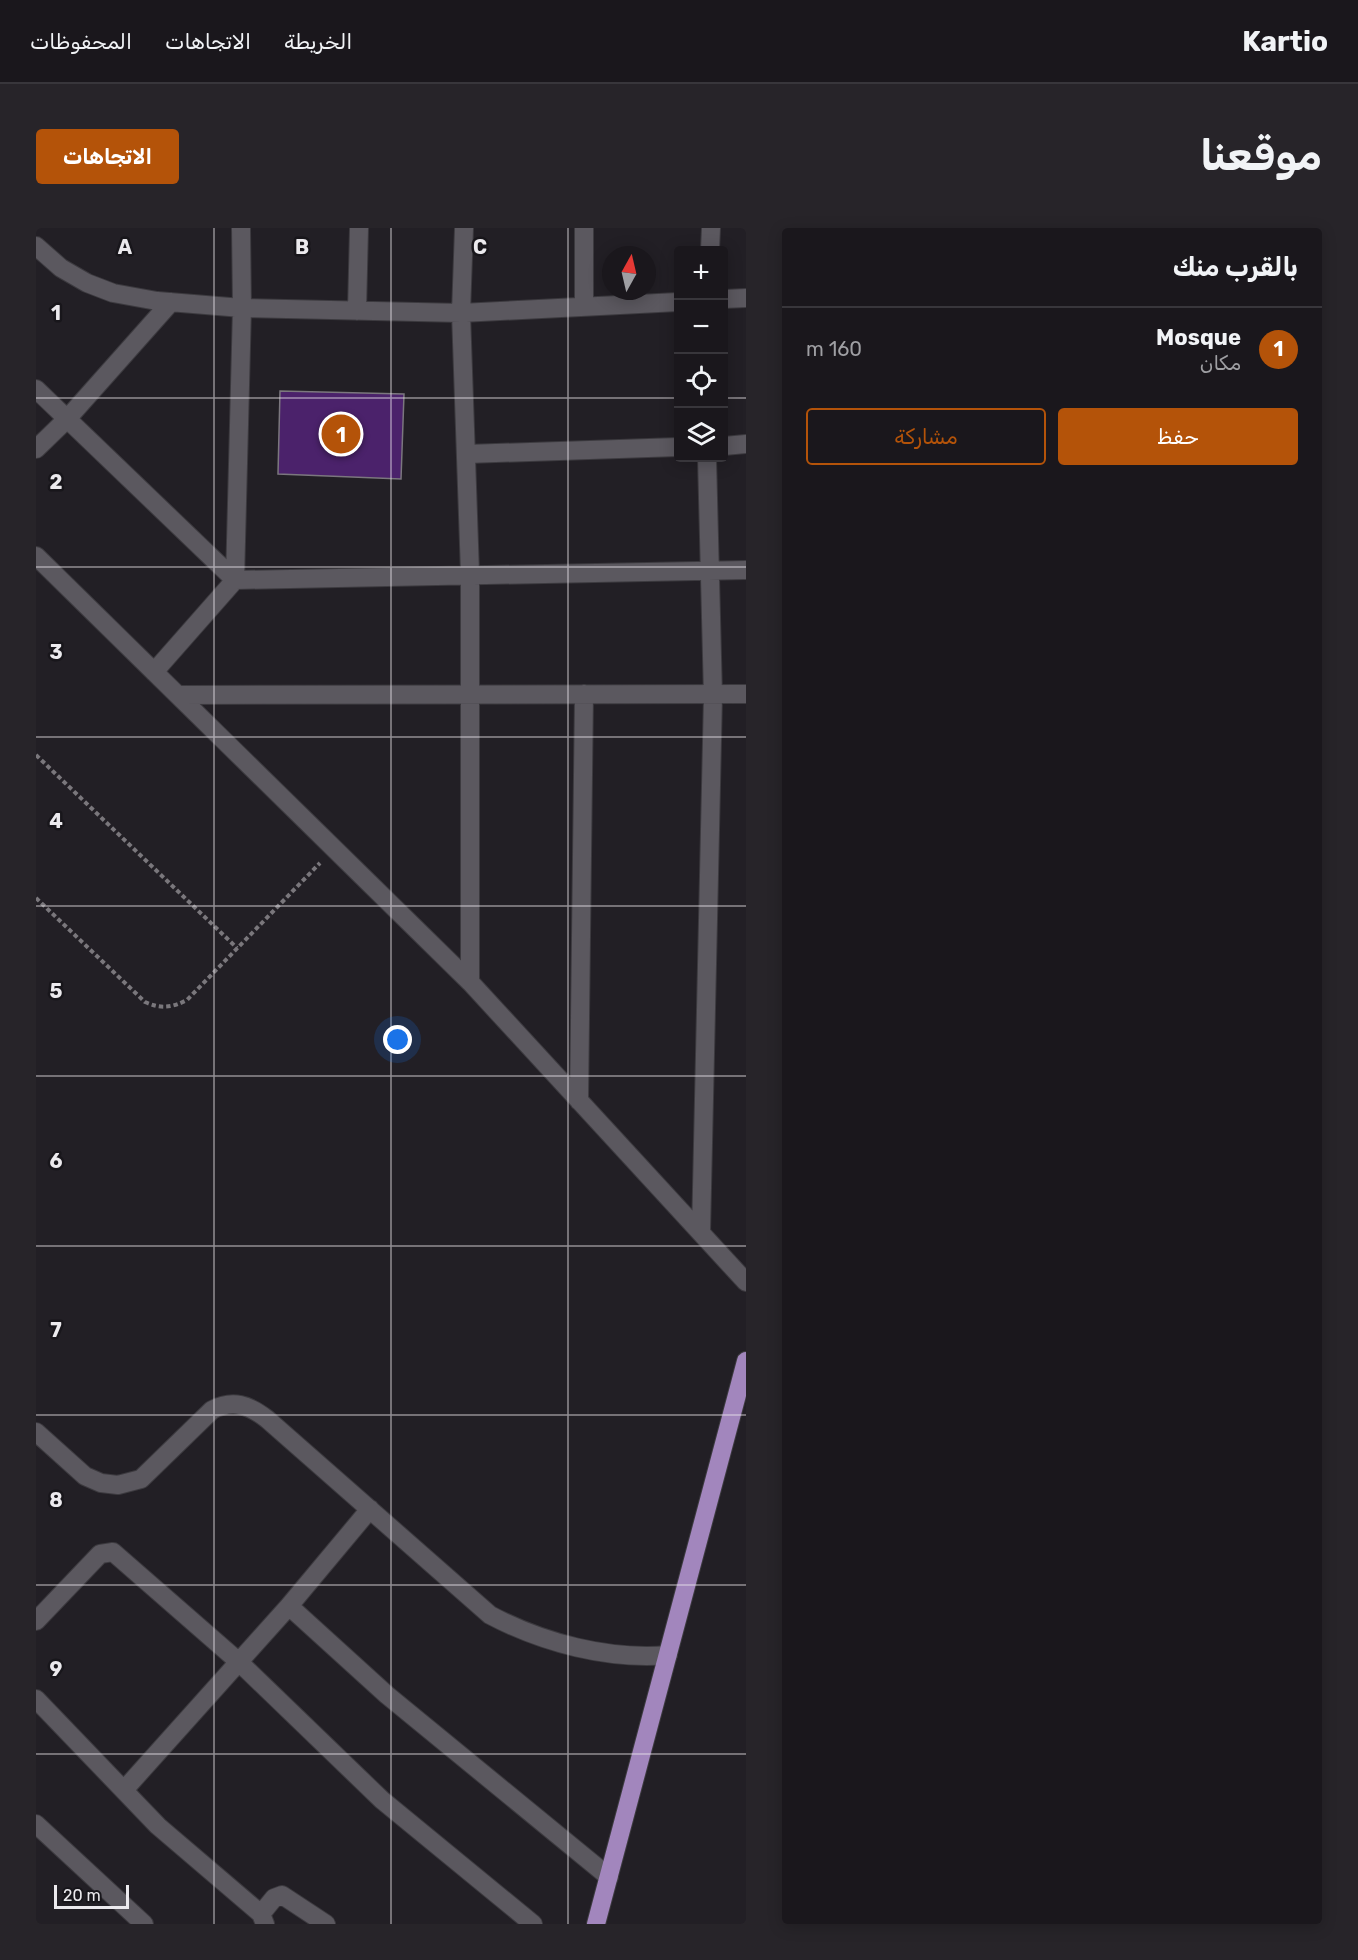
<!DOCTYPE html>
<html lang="ar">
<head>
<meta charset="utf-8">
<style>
	:root { --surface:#1a171c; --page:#272429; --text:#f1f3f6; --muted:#9f9fa3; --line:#38363b; --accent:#b45309 }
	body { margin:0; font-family:Rubik,Cairo,sans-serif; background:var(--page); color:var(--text); direction:rtl }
	.controls { position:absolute; right:18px; top:18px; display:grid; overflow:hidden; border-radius:6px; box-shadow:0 3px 15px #0003 }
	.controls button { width:54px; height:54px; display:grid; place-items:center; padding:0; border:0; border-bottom:2px solid var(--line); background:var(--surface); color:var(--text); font:30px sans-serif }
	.compass { position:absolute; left:566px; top:18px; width:54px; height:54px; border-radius:50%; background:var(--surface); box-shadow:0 3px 15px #0003; rotate:8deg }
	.scale { position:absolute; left:18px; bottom:15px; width:75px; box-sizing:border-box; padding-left:6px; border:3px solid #eceaee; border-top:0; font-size:16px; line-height:21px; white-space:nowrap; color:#eceaee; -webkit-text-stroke:4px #18161b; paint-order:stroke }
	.you { position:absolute; left:362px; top:812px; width:21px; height:21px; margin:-15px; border:4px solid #fff; border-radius:50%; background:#1a73e8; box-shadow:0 0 0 9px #1a73e833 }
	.badge { display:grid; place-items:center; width:39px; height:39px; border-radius:50%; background:var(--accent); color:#fff; font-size:20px; font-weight:700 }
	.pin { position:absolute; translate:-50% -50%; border:3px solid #fff; box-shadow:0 2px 6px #0006 }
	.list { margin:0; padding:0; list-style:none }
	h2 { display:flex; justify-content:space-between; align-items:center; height:78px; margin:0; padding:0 24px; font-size:26px }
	h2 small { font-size:20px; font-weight:400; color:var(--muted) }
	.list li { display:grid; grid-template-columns:39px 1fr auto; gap:18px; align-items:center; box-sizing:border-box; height:84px; padding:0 24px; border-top:2px solid var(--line) }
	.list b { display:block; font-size:22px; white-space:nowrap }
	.list p { margin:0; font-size:20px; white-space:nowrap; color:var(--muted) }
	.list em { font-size:20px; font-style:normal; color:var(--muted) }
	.actions { display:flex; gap:12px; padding:18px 24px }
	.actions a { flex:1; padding:14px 0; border:2px solid var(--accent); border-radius:6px; text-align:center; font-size:21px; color:var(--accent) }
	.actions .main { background:var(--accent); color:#fff }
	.icon { flex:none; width:33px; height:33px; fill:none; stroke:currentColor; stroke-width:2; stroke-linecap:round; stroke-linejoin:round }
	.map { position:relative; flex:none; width:710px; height:1696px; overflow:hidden; direction:ltr; border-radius:6px }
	header { display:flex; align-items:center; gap:36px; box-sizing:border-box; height:84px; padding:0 30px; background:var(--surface); border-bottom:2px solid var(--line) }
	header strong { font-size:28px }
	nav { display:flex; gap:33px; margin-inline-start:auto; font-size:21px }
	.intro { display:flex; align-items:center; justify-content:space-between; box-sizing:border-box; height:144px; padding:0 36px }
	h1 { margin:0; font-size:42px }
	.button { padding:15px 27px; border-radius:6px; background:var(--accent); color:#fff; font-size:21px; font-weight:700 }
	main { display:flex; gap:36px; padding:0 36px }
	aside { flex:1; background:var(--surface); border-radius:6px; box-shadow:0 3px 15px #0003 }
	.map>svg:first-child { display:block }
	.building { fill:#4b226b; stroke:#7b777e; stroke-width:1.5 }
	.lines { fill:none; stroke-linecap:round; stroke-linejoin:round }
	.minor-casing { stroke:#3c3a3f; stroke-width:20 }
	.major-casing { stroke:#3c3a3f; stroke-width:20 }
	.path { stroke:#7a777c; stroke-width:4; stroke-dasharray:4.5 3; stroke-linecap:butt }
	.minor { stroke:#5b585f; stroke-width:18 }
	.major { stroke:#a286bd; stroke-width:18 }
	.grid { fill:none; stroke:#eceaee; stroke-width:1.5; stroke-opacity:0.55 }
	.grid-label { font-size:20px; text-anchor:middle; font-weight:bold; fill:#eceaee; stroke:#18161b; stroke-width:5; stroke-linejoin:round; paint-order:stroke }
</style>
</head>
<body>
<header>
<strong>Kartio</strong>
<nav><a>الخريطة</a><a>الاتجاهات</a><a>المحفوظات</a></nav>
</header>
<div class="intro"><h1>موقعنا</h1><a class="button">الاتجاهات</a></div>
<main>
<aside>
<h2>بالقرب منك<small></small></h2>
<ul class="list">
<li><span class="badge">1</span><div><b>Mosque</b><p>مكان</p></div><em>160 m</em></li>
</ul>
<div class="actions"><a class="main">حفظ</a><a>مشاركة</a></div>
</aside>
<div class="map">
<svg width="710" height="1696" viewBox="0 0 710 1696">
	<rect width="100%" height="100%" fill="#221f25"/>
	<path class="building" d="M244,163L368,166L365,251L242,246Z"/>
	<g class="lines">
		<g class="minor-casing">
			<path id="minor" d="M428,0L425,85L434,345V754
				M0,18L25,40L51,55L77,65L121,73L206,80L425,85L642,74
				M674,22L675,0
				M688,71L710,70
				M548,79V0
				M321,83L323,0
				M0,161L199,352L710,342
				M688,218L710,216
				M0,221L31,191L135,74
				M431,226L642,219
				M0,328L434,754L710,1054
				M118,444L199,352L206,80L205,0
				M142,467L710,466
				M543,873L548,466
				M665,1005L677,468L671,230
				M0,1204L49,1248L65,1255L82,1257L105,1251L176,1182C197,1171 213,1177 231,1191L454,1387C507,1415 572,1432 632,1427
				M253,1378L351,1467L573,1649
				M0,1393L64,1326L77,1324L203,1434L346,1572L497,1696
				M0,1471L122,1598L225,1686L229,1696
				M88,1562L253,1378L334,1281
				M0,1596L108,1696
				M225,1686L238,1670L246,1667L290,1696"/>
		</g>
		<g class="major-casing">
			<path id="major" d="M560,1696L710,1133"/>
		</g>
		<path class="path" d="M0,527L201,720
			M0,670L109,774C125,781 135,780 151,772L284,635"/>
		<use href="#minor" class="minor"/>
		<use href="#major" class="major"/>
	</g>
	<path class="grid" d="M178,0V1696M355,0V1696M532,0V1696M0,170H642M688,170H710M0,339H710M0,509H710M0,678H710M0,848H710M0,1018H710M0,1187H710M0,1357H710M0,1526H710"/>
	<g class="grid-label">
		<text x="89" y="26">A</text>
		<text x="266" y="26">B</text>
		<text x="444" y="26">C</text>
		<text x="20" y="92">1</text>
		<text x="20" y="261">2</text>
		<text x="20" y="431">3</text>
		<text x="20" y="600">4</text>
		<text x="20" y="770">5</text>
		<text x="20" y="940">6</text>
		<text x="20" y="1109">7</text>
		<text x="20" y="1279">8</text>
		<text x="20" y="1448">9</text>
	</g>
</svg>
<div class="controls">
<button>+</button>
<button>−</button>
<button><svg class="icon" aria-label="locate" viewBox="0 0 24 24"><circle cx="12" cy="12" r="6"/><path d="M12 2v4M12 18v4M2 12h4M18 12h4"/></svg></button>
<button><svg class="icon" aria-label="layers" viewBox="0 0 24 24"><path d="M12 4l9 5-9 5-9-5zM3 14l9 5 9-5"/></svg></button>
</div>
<svg class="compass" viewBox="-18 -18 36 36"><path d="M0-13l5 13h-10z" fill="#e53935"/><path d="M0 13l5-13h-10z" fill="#9f9fa3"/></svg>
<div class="scale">20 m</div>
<div class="you"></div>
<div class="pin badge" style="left:305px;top:206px">1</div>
</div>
</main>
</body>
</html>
